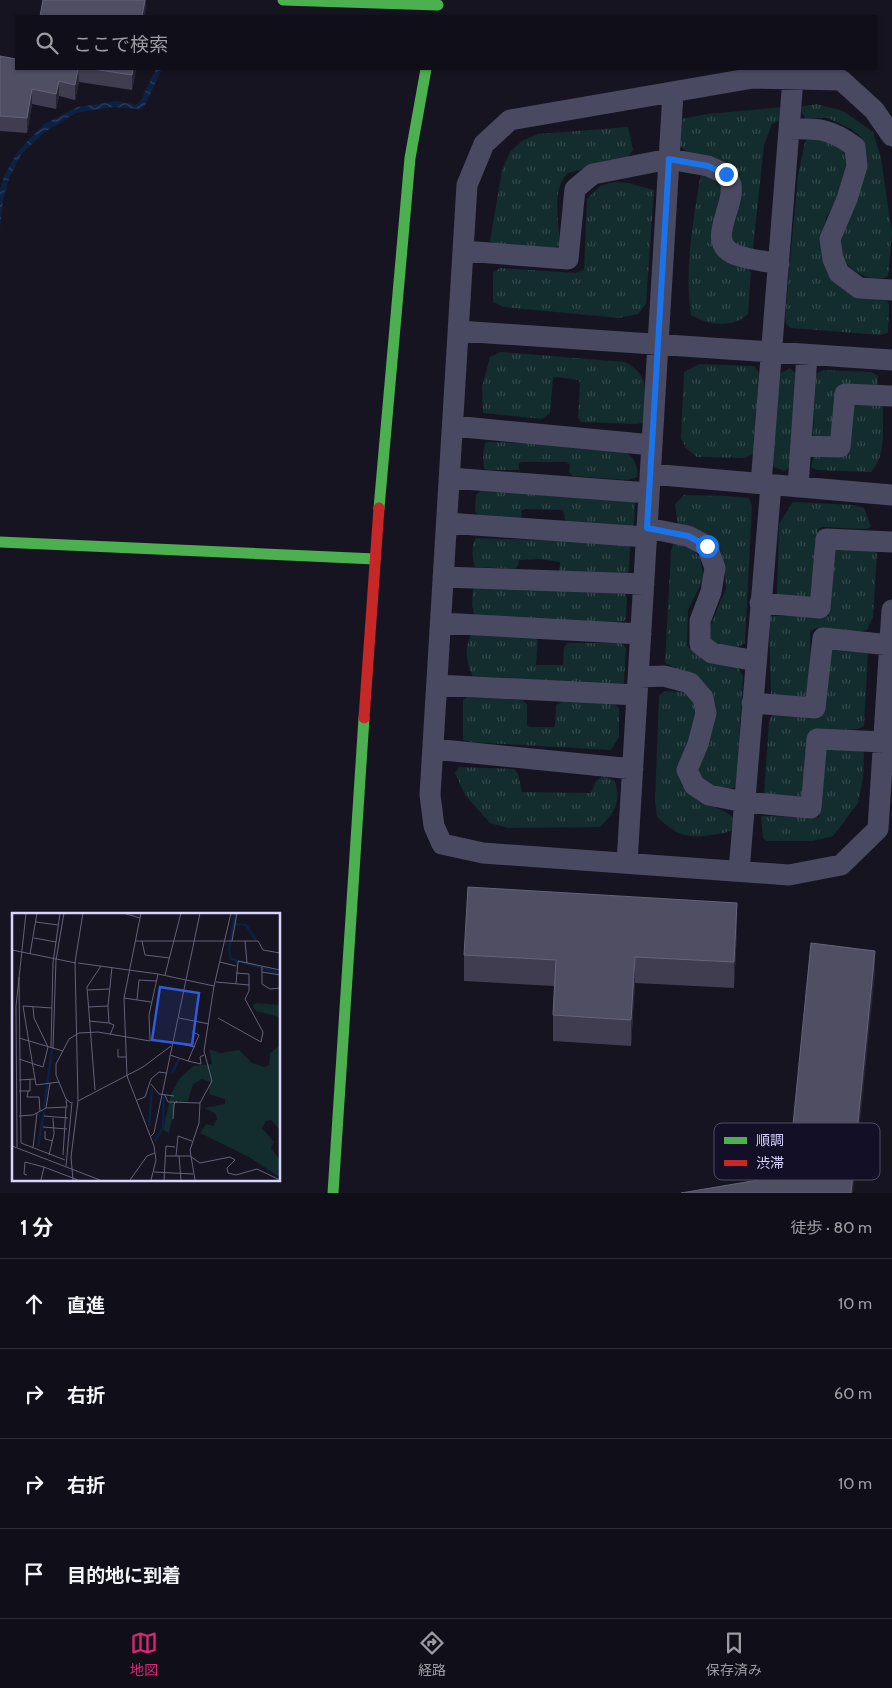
<!DOCTYPE html>
<html lang="ja">
<head>
<meta charset="utf-8">
<style>
	:root { --surface:#100f19; --page:#191822; --text:#f1f3f6; --muted:#9c9ca2; --line:#302f38; --accent:#db2777 }
	body { margin:0; font-family:Cabin,"Noto Sans JP",sans-serif; background:var(--page); color:var(--text) }
	.stop { position:absolute; width:15px; height:15px; margin:-11px; border:4px solid #1a73e8; border-radius:50%; background:#fff }
	.stop.end { background:#1a73e8; border-color:#fff; box-shadow:0 1px 5px #0008 }
	.list { margin:0; padding:0; list-style:none }
	h2 { display:flex; justify-content:space-between; align-items:center; height:65px; margin:0; padding:0 20px; font-size:21px }
	h2 small { font-size:16px; font-weight:400; color:var(--muted) }
	.list li { display:grid; grid-template-columns:32px 1fr auto; gap:15px; align-items:center; box-sizing:border-box; height:90px; padding:0 20px; border-top:1px solid var(--line) }
	.list b { display:block; font-size:19px; white-space:nowrap }
	.list em { font-size:16px; font-style:normal; color:var(--muted) }
	.icon { flex:none; width:28px; height:28px; fill:none; stroke:currentColor; stroke-width:2; stroke-linecap:round; stroke-linejoin:round }
	.map { position:relative; flex:none; width:892px; height:1193px; overflow:hidden }
	.search { position:absolute; background:var(--surface); box-shadow:0 1px 4px #0004; left:15px; right:15px; top:15px; height:55px; display:flex; align-items:center; gap:12px; box-sizing:border-box; padding:0 18px; border-radius:0px; color:var(--muted); font-size:19px }
	.sheet { height:425px; background:var(--surface) }
	nav { display:flex; justify-content:space-around; align-items:center; box-sizing:border-box; height:70px; border-top:1px solid var(--line); background:var(--surface); font-size:14px; color:var(--muted) }
	nav a { display:grid; justify-items:center; gap:2px }
	nav .on { color:var(--accent) }
	.map>svg:first-child { display:block }
	.grass { fill:url(#grass-tufts) }
	.water { fill:url(#water-waves) }
	.lines { fill:none; stroke-linecap:round; stroke-linejoin:round }
	.lane { stroke:#4a4962; stroke-width:21 }
	.fast { stroke:#4caf50; stroke-width:11 }
	.jam { stroke:#c62828; stroke-width:11 }
	.wall { fill:#403d50 }
	.shaded-wall { fill:#282635 }
	.building { fill:#504e63; stroke:#66637b }
	.route { stroke:#1a73e8; stroke-width:6 }
	.inset-river { fill:none; stroke:#0d2144; stroke-width:2.5 }
	.inset-road { fill:none; stroke:#64617a; stroke-width:1 }
	.view { fill:#305bdc; fill-opacity:0.15; stroke:#305bdc; stroke-width:2.5 }
	.inset-edge { fill:none; stroke:#d9d4ff; stroke-width:2.5 }
	.key { fill:#130f26; stroke:#4e4a67; stroke-width:1 }
	.key-label { font-size:14px; fill:#d9d4ff }
</style>
</head>
<body>
<div class="map">
<svg width="892" height="1193" viewBox="0 0 892 1193">
	<defs>
		<pattern id="grass-tufts" width="24" height="20" patternUnits="userSpaceOnUse" patternTransform="scale(1.25)"><rect width="24" height="20" fill="#132c2d"/><path d="M3 7l-1-3M5 7V3M7 7l1-3M15 17l-1-3M17 17v-4M19 17l1-3" fill="none" stroke="#354a4c"/></pattern>
		<pattern id="water-waves" width="16" height="10" patternUnits="userSpaceOnUse" patternTransform="scale(1.25)"><rect width="16" height="10" fill="#0d2144"/><path d="M0 5q4-4 8 0t8 0" fill="none" stroke="#304060"/></pattern>
	</defs>
	<rect width="100%" height="100%" fill="#161421"/>
	<path class="grass" d="M817,104L843,111L873,132L881,158L892,234L888,276C877,283 857,275 848,265C843,260 840,253 838,247L865,158L863,139L851,129L828,118H806L797,107Z
		M783,107V119L772,124L764,145L753,249L731,245L734,185L678,145L675,120L708,114Z
		M628,127L633,150L628,157L568,173C551,188 559,223 560,244L556,248L495,245L490,241L502,170L510,152L522,141L538,134Z
		M817,135L845,150L847,163L837,199L826,218L822,234L864,297L887,301L889,304L888,333L880,335L791,328L786,324L785,318L798,175L805,142L810,136Z
		M702,175L727,181L716,227L751,272L748,314C732,329 708,325 691,315C684,269 693,224 700,178Z
		M615,182L628,183L654,190L646,304L638,314L619,318L504,307L493,302V273L500,268L576,273L584,270L587,199L600,186Z
		M501,352L625,362C652,376 645,394 644,420L643,423L636,424L581,422L578,418L580,384L579,380L556,377L553,378L550,413L542,419L483,413L482,387L490,357Z
		M699,364L754,366L759,373L758,446L752,454L746,458L697,457L686,448L681,438L684,372Z
		M790,368L796,374L791,465L785,471L774,467L772,462L779,374Z
		M823,370L871,372L878,376L877,388H843L837,438L813,436L816,374Z
		M852,397L883,405C882,427 887,456 871,472L817,470L811,467L815,454L843,451Z
		M488,442L555,444L623,450C633,457 639,464 637,477L629,480L573,476L569,472L570,465L566,462H523L519,463V470H487L484,469L483,455L485,443Z
		M483,489L635,502L634,525L628,528L566,523L563,510L525,509L521,511L522,515L520,518L479,516L475,511L476,495Z
		M684,495L728,496L749,498L752,506L745,643L736,648L714,643L710,640V627L726,588L725,573L720,549L710,537L678,526L675,504Z
		M793,502L854,505L864,508L871,527L866,529L822,527L818,529L815,597L810,600L777,594L779,524Z
		M476,538L624,543L630,547L629,571L626,575L559,572L560,562L540,559L519,560L518,566L515,569L475,567C472,559 471,545 476,538Z
		M674,541L690,547L700,557L704,578L688,610L687,646L697,655L739,669L743,677L736,787C724,793 706,784 698,775C698,768 698,761 700,755C702,746 710,739 712,730C725,686 698,680 665,663L671,551Z
		M868,549L877,553L873,617L867,630L857,632L816,628L810,631L811,694L804,700L774,698L771,694L769,618L773,616H829L832,550Z
		M476,587L625,594L627,597L626,618L624,621L616,622L483,618L474,614L472,605L473,589Z
		M471,635L535,636L538,641L536,665H563L564,648L567,643H621L626,648L624,683L615,685L473,676C466,664 464,647 471,635Z
		M831,647L868,653L864,726L858,729L810,732L804,794L798,799L764,795L769,720L774,713L823,714Z
		M665,691L681,692L694,696C695,704 699,716 697,723C692,747 662,772 690,794C704,804 721,807 734,818V829C726,833 720,834 711,835C685,839 676,834 657,817L655,801L659,695Z
		M467,697L522,700L527,704V725L530,727H554L555,724L556,705L562,702H612L619,708V737L611,750L470,742L463,740V700Z
		M828,749L861,751L864,753L863,779L858,803L833,836L813,841H767L763,838L761,816L819,817L824,753Z
		M459,767L514,769L518,774L522,792L591,793L596,781L603,776L615,781C621,801 615,813 600,827L508,828L490,823L465,795L455,773Z"/>
	<path class="water" d="M156,69H162L145,105L141,109L113,107L76,113L45,132L22,153L9,178L3,201L0,228V190L4,176L18,151L44,124L78,107L116,101L137,105L142,98Z"/>
	<g class="lines">
		<path class="lane" d="M789,129C818,128 832,129 855,147L857,166L847,199L830,239L833,259L839,273L859,288L892,290
			M892,136L874,110L841,80L753,78L510,120L484,144L467,185L430,795L434,826L442,844L483,853L789,875L841,865L878,829L892,610
			M463,251L568,259L575,189L593,174L669,159L708,166L726,174C727,177 730,181 731,185C735,208 704,243 736,255C750,260 765,261 779,264
			M459,331L892,360
			M453,426L652,445
			M801,446L840,447L845,394L892,396
			M650,474L892,495
			M450,478L649,493
			M761,484L793,79
			M798,487L807,355
			M447,523L646,537
			M647,528L688,536L707,546L715,568L711,592L700,621V644L712,653L756,661
			M443,577L644,584
			M760,603L820,608L826,539L892,542
			M441,623L641,634
			M638,677L664,676L690,683L703,698L706,713L698,744L687,770L694,785L709,795L744,802L811,808L817,739L884,742
			M437,685L637,695
			M752,703L815,708L823,638L890,645
			M433,749L633,769
			M627,863L673,93
			M739,871L771,485"/>
		<path class="fast" d="M283,0L438,5
			M379,508L410,158L426,69
			M0,542L375,559
			M333,1193L364,718"/>
		<path class="jam" d="M364,718L379,508"/>
	</g>
	<path class="wall" d="M0,56L16,69H136L132,90L79,82L75,100L59,96L56,109L32,104L27,133L0,131Z
		M737,929L734,988L635,983L631,1046L553,1041V1015L554,986L464,981V955Z"/>
	<path class="shaded-wall" d="M145,0H146V8L145,16H142Z
		M78,69L79,82L75,100V85Z
		M133,69H136L132,90V75Z
		M59,81V96L56,109V94Z
		M32,89V104L27,133V118Z
		M737,903V929L734,988V962Z
		M875,951V974L853,1193H851Z
		M635,957V983L631,1046V1020Z"/>
	<path class="building" d="M43,0H145L142,16H40Z
		M0,56L16,59V69H78L75,85L59,81L56,94L32,89L27,118L0,116Z
		M93,69H133L132,75Z
		M468,887L737,903L734,962L635,957L631,1020L553,1015L556,960L464,955Z
		M811,943L875,951L851,1193H681L788,1175Z"/>
	<g class="lines">
		<path class="route" d="M707,546L688,536L647,528L669,159L708,166L726,174"/>
	</g>
	<g transform="translate(12 913)">
		<rect width="268" height="268" fill="#161421"/>
		<path d="M245,90L267,92V104L244,98L240,92ZM267,133V216L259,207L254,208L250,215L262,229L259,235L267,246V264L237,244L188,220L194,211L201,213L205,206L203,200L192,195L213,191V186L197,181L198,169L190,166L181,171L176,188L163,191L157,220L151,217L159,181L168,165L181,153L200,151L197,136L208,140L227,137L240,150L252,154L257,152L258,140Z" fill="#132c2d"/>
		<path class="inset-river" d="M223,0L217,37L219,46L268,60M221,11L234,12L244,27M160,160L167,146M32,195L40,137M137,213L140,176M143,228L151,214L152,182M26,234L32,199"/>
		<path class="inset-road" d="M111,0L128,5M24,9L46,12M22,25L44,29M123,28H246L251,37L268,40M130,28L133,42L158,45M220,28L225,0M233,28L235,50M0,37L64,50M18,41L25,0M208,49L224,53M66,50L146,61L202,73M250,54V71L258,76L268,75M250,59L268,62M153,62L169,0M7,64L9,230L53,247M204,69L237,72M224,71L226,48L268,57M76,77L97,76M112,85L139,89M125,87L127,67L144,68M11,93L24,172L47,169M11,93L40,95M76,94L96,93M167,105L197,111M206,105L249,129L251,119L233,86L237,78V61L224,60M77,108L97,110M98,122L102,112L97,110L96,93L100,54M7,125L51,138M160,129L183,134M39,135L41,50L48,0M41,136L44,47L52,0M106,136V144H114M158,142L176,148L187,122L181,119L184,108M7,146L31,154L36,134L22,105L21,93M176,148L189,151L188,144L192,142M115,163L112,85L129,0M115,163L142,233L144,247L139,267M7,167L23,166M139,171L147,181L162,183M83,177L75,74L89,53M7,178H18V166M16,178L15,184H27L28,198M153,182L156,189L188,190M125,187L133,184L139,166L147,159L154,160M66,188L131,154L159,133M59,190L54,186L44,162V151L57,126L67,120L86,119L138,128L137,102L146,61M34,195L38,170M7,203L21,202L34,195L55,194L54,187M32,203L56,205M161,206L162,191L165,188M31,214L55,216M33,218V226L41,228M139,223L142,220L188,0M0,233L88,267M5,234L4,93L14,0M21,235L25,200M37,242L42,221L41,205M51,242L54,194M154,243H178L188,250L218,244L223,247L215,255L216,260L224,262L245,256L268,267M164,243L166,223L180,228M167,243L169,267M54,253L60,189M142,259L181,261M15,262L12,261L13,249L32,254M29,267L32,254L66,267M61,267L59,244L66,188L63,49L71,0M118,267L135,243L143,240M152,267L154,233L163,234M183,267L178,237L187,210L188,190L200,168L192,138L202,73L219,0"/>
		<path class="view" d="M148,74L187,80L180,132L140,127Z"/>
		<rect width="268" height="268" class="inset-edge"/>
	</g>
	<rect x="714" y="1123" width="166" height="57" rx="8" class="key"/>
	<rect x="724" y="1137" width="23" height="7" fill="#4caf50"/>
	<rect x="724" y="1160" width="23" height="6" fill="#c62828"/>
	<g class="key-label">
		<text x="756" y="1145">順調</text>
		<text x="756" y="1168">渋滞</text>
	</g>
</svg>
<div class="stop" style="left:707px;top:546px"></div>
<div class="stop end" style="left:726px;top:174px"></div>
<div class="search"><svg class="icon" aria-label="search" viewBox="0 0 24 24"><circle cx="10" cy="10" r="6"/><path d="M15 15l6 6"/></svg>ここで検索</div>
</div>
<section class="sheet">
<h2>1 分<small>徒歩 · 80 m</small></h2>
<ul class="list">
<li><svg class="icon" aria-label="ahead" viewBox="0 0 24 24"><path d="M12 20V5M6 11l6-6 6 6"/></svg><div><b>直進</b></div><em>10 m</em></li>
<li><svg class="icon" aria-label="right" viewBox="0 0 24 24"><path d="M7 20v-9h11M14 6l5 5-5 5"/></svg><div><b>右折</b></div><em>60 m</em></li>
<li><svg class="icon" aria-label="right" viewBox="0 0 24 24"><path d="M7 20v-9h11M14 6l5 5-5 5"/></svg><div><b>右折</b></div><em>10 m</em></li>
<li><svg class="icon" aria-label="arrive" viewBox="0 0 24 24"><path d="M6 21V4h12l-3 4 3 4H6"/></svg><div><b>目的地に到着</b></div></li>
</ul>
</section>
<nav>
<a class="on"><svg class="icon" aria-label="map" viewBox="0 0 24 24"><path d="M3 6l6-2 6 2 6-2v14l-6 2-6-2-6 2zM9 4v14M15 6v14"/></svg>地図</a>
<a><svg class="icon" aria-label="directions" viewBox="0 0 24 24"><path d="M12 3l9 9-9 9-9-9zM9 14v-3h6M13 9l2 2-2 2"/></svg>経路</a>
<a><svg class="icon" aria-label="saved" viewBox="0 0 24 24"><path d="M7 4h10v16l-5-4-5 4z"/></svg>保存済み</a>
</nav>
</body>
</html>
